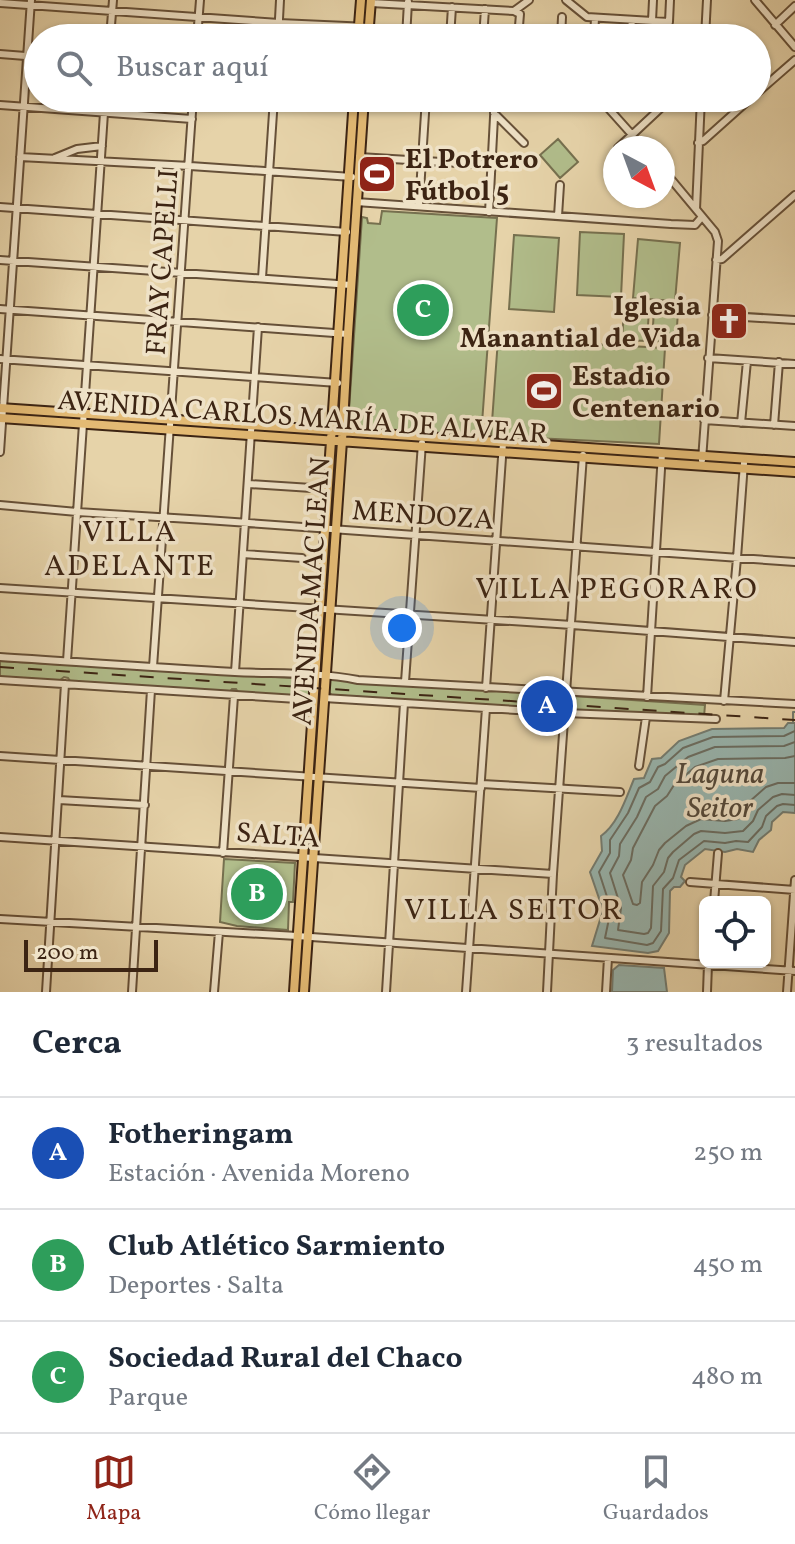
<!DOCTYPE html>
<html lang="es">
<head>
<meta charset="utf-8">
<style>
	:root { --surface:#fff; --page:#f6f6f7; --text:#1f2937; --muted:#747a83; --line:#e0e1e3; --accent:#8f2418 }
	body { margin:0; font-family:Vollkorn,serif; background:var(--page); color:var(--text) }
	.controls { position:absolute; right:24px; bottom:24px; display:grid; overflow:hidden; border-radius:12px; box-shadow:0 2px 6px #0004 }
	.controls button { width:72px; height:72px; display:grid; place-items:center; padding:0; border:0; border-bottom:2px solid var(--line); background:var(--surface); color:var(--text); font:40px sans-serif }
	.compass { position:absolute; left:603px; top:136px; width:72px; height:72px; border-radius:50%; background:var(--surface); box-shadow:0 2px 6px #0004; rotate:139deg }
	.scale { position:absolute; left:24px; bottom:20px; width:134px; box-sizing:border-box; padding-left:8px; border:4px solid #3c2413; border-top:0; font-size:22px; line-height:28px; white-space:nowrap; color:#3c2413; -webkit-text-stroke:6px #efe2c7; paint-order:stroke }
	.you { position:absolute; left:402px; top:628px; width:28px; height:28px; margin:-20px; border:6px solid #fff; border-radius:50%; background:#1a73e8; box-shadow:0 0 0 12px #1a73e833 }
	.badge { display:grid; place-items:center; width:52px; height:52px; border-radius:50%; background:var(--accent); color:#fff; font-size:26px; font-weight:700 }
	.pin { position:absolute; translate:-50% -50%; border:4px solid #fff; box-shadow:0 2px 8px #0006 }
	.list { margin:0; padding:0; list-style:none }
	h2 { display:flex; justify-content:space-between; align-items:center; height:104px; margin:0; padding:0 32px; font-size:34px }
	h2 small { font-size:26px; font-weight:400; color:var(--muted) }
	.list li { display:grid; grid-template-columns:52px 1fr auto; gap:24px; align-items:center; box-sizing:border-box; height:112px; padding:0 32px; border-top:2px solid var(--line) }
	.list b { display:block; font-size:30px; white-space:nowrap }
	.list p { margin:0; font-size:26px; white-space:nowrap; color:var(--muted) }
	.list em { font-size:26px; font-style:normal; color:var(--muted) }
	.icon { flex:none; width:44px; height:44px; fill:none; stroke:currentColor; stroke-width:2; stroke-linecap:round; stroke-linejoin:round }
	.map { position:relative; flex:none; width:795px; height:992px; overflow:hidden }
	.search { position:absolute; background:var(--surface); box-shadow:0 2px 6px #0004; left:24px; right:24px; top:24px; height:88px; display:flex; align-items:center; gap:20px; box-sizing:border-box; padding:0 28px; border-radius:44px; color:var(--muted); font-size:30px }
	.sheet { height:440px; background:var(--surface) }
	nav { display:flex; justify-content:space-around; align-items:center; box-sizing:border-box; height:112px; border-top:2px solid var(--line); background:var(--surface); font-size:22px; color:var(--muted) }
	nav a { display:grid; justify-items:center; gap:4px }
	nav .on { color:var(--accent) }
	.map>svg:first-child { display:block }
	.green { fill:#b1bd8b; stroke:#76704f; stroke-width:2 }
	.water { fill:#98b6b0; stroke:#737c71; stroke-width:2 }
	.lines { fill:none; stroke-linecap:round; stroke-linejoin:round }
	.shore { stroke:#6a6d62; stroke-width:2 }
	.stream { stroke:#737c71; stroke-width:2 }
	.minor-casing { stroke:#665038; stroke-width:10 }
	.major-casing { stroke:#3c2413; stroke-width:12 }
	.minor { stroke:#efe2c7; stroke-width:6 }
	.major { stroke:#e3ba74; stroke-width:8 }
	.rail { stroke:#3c2413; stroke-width:2; stroke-dasharray:14 14; stroke-linecap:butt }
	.labels { text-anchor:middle; stroke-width:7; stroke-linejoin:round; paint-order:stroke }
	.poi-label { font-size:28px; font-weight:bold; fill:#3c2413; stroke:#efe2c7; text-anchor:start }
	.street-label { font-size:28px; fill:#3c2413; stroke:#efe2c7 }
	.neighbourhood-label { font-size:30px; letter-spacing:2px; fill:#3c2413; stroke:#efe2c7 }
	.water-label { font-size:30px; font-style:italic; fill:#53483a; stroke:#efe2c7 }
</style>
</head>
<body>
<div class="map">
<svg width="795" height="992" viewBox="0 0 795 992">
	<rect width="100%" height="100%" fill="#e6d3a9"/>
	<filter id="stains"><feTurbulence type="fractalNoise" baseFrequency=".0025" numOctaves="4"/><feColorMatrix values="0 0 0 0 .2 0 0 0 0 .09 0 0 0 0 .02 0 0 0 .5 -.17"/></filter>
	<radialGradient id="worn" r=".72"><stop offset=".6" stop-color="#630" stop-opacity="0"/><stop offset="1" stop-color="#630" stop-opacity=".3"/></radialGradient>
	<path class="green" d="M558,139L578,162L560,178L540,155Z
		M382,211L497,218L481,437L351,428L348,425L362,217L367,218L368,223L380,224Z
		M580,232L624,234L621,297L577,295Z
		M514,235L559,238L554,312L509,309Z
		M638,239L680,243L675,301L633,298Z
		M624,309L649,310L647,341L622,340Z
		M654,310L678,311L676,342L652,341Z
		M498,339L665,348L659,444L491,436Z
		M0,661L310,679L309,694L306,697L238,692L236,689H232L228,694L70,681L68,678L64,677L59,681L0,678Z
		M334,677L352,681L560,695L563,699V706L560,710L332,695L328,692L330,679Z
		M573,696L705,705L704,717L573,711L568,709V699Z
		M224,859L295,863L293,902H289L288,930L237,926L220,922Z"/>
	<path class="water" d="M788,723H795V813L783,812L772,822L771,830L759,840L753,852L737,849L725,852L705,849L685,865L681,877L685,881L680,887H674L670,891L669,933L658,951L648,953L592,946L603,910L590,872L602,851L601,836C618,824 626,798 634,779L644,778L652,759L661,758L679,741L712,729L784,728Z
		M619,965L664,968L667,992H612L613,970Z"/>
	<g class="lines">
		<path class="shore" d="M795,731L784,736L713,737L683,748L665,764L658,767L650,782L639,788L628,813L610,840V853L599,872L611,909L605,938L647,945L653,943L661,931L663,889L673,878L679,860L704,841L725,843L736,841L748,842L762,827L766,816L777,806L783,804L795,805
			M795,742L784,746L715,747L688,757L665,776L658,789L646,797L637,817L620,844L619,856L610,873L621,908L618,930L644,934L648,933L651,928L653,886L664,872L668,858L673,852L694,834L701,831L725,833L743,831L753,821L758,810L773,797L782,794L795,795
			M795,756L785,758L718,759L695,767L674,785L667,796L655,806L633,848L631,860L623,875L633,904L637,905L640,903L642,882L653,865L659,850L665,843L686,826L701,819L725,821L738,819L742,815L749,802L766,787L778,783H795"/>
		<path class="stream" d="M793,723V712H795"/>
		<g class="minor-casing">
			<path id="minor" d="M566,0L587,17L669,22L670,0
				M755,0L795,47
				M0,3L279,23L369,27
				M371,3L514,11L529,0
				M514,11L520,14L518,38
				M652,21L653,0
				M775,25L795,6
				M680,30L705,32
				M110,38L113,0
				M197,38L200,0
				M278,38L280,0
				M406,38L408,2
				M450,38L452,7
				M483,38L485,9
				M561,38L562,17
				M594,38L595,18
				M630,38L632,20
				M670,38L671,29
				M705,38L707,0
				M0,54L38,57
				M757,93L795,60
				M579,98L700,107
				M601,100L643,147
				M0,105L192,119
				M494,113L524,143
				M698,143L703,141L751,98
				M618,148L665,104V98
				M20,157L190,166L352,177
				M359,157L491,165
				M55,158L77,149L102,146
				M665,172L715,232L718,241L702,460
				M356,202L671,224L695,225L701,218
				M419,206L426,98
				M0,207L347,232
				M696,209L701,98
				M489,212L495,98
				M558,216L560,185
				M0,260L351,285
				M716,260L722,259L795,195
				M262,278L274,98
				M0,309L348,334
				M712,315L795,320
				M708,358L795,364
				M0,359L338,383
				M704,420L795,426
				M741,423L747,361
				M774,425L779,362
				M0,452L31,0
				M249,484L327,489
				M0,505L77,512L206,520L795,562
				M243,554L302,558
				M0,588L572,625L795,642
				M0,657C78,662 157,668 235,672C276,674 318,672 358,680L795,704
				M67,661L105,98
				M153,667L193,98
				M235,672L258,327
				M0,680L313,700
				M405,682L422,443
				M486,688L503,443
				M647,697L662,453
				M324,698L565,713L716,719
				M724,701L737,558L744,463
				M0,756L481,788
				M639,766L646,717
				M482,784L620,792
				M59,800L145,805
				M0,837L553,874
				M223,853L234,696
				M690,882L795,890
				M714,902L718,853
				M0,919L297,936L795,971
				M46,992L65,684
				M132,992L151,690
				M214,992L219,932
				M386,992L404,703
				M466,992L486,708
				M547,992L553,874L583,455
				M606,992L608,958
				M707,992L708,964
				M787,992L795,880"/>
		</g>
		<g class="major-casing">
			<path id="major" d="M358,38L361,0
				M368,38L371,0
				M0,408L795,462
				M0,418L795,472
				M294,992L354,98
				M304,992L342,441L348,334L364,98"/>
		</g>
		<use href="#minor" class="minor"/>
		<use href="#major" class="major"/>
		<path class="rail" d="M0,667L795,720"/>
	</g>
	<defs>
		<g id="stadium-square" transform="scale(2)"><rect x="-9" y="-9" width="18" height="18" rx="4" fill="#8f2418" stroke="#efe2c7"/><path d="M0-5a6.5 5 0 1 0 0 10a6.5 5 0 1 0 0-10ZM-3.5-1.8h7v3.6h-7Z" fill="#fff"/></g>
		<g id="church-square" transform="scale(2)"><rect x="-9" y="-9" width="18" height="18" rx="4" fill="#8f2418" stroke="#efe2c7"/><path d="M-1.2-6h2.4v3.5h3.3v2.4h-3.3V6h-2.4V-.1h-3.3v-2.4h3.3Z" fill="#fff"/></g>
	</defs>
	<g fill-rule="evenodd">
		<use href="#stadium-square" x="377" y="174"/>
		<use href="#church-square" x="729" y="321"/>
		<use href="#stadium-square" x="544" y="391"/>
	</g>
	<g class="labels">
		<g class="poi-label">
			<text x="405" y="168">El Potrero<tspan x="405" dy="32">Fútbol 5</tspan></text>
			<text x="701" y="315" text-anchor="end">Iglesia<tspan x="701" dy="32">Manantial de Vida</tspan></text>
			<text x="572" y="385">Estadio<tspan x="572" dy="32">Centenario</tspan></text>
		</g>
		<g class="street-label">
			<text transform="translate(161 262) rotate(-86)" y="10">FRAY CAPELLI</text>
			<text transform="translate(303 416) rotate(4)" y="10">AVENIDA CARLOS MARÍA DE ALVEAR</text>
			<text transform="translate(423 514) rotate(4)" y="10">MENDOZA</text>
			<text transform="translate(310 591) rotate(-86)" y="10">AVENIDA MAC LEAN</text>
			<text transform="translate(278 834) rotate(4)" y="10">SALTA</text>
		</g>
		<g class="neighbourhood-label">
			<text x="130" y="541">VILLA<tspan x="130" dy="34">ADELANTE</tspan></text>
			<text x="617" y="598">VILLA PEGORARO</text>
			<text x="514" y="919">VILLA SEITOR</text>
		</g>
		<g class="water-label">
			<text x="720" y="783">Laguna<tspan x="720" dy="34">Seitor</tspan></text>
		</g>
	</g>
	<rect width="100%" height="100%" filter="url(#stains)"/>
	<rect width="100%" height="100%" fill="url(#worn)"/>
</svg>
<div class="controls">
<button><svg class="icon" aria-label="locate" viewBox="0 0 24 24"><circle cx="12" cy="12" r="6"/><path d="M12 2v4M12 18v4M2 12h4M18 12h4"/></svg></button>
</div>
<svg class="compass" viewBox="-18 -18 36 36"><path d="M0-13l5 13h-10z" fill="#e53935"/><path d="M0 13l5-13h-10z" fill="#747a83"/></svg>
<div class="scale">200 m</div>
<div class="you"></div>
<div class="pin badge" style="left:547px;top:706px;background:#1a4fb4">A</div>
<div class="pin badge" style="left:257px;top:894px;background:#2e9e5b">B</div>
<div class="pin badge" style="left:423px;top:310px;background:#2e9e5b">C</div>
<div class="search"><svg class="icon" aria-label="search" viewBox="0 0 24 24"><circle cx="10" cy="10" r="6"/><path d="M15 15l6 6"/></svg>Buscar aquí</div>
</div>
<section class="sheet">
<h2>Cerca<small>3 resultados</small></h2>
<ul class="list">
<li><span class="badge" style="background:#1a4fb4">A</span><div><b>Fotheringam</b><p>Estación · Avenida Moreno</p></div><em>250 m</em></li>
<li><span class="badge" style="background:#2e9e5b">B</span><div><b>Club Atlético Sarmiento</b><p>Deportes · Salta</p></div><em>450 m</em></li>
<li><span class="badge" style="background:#2e9e5b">C</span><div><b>Sociedad Rural del Chaco</b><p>Parque</p></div><em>480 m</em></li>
</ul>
</section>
<nav>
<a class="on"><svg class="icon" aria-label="map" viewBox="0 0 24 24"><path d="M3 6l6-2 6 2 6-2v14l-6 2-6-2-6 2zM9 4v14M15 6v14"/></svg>Mapa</a>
<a><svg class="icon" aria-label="directions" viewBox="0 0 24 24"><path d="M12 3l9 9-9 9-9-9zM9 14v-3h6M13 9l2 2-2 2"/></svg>Cómo llegar</a>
<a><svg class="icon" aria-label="saved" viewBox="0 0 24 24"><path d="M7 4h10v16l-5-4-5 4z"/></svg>Guardados</a>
</nav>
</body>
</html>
